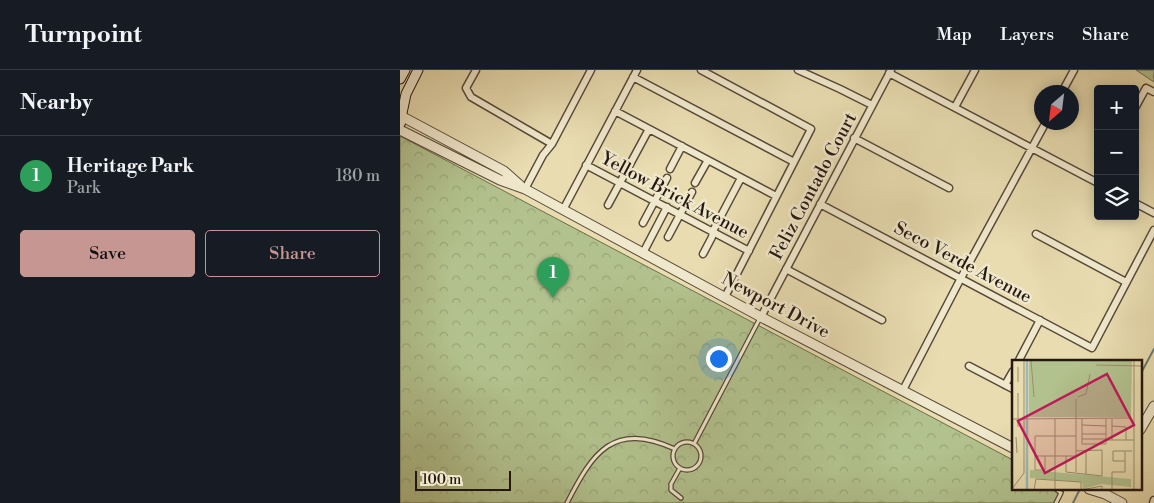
<!DOCTYPE html>
<html lang="en">
<head>
<meta charset="utf-8">
<style>
	:root { --surface:#171b24; --page:#242831; --text:#f1f3f6; --muted:#9ea1a6; --line:#363941; --accent:#c59692 }
	body { margin:0; font-family:"Libre Bodoni",serif; background:var(--page); color:var(--text) }
	.controls { position:absolute; right:15px; top:15px; display:grid; overflow:hidden; border-radius:5px; box-shadow:0 2px 12px #0003 }
	.controls button { width:45px; height:45px; display:grid; place-items:center; padding:0; border:0; border-bottom:1px solid var(--line); background:var(--surface); color:var(--text); font:25px sans-serif }
	.compass { position:absolute; left:634px; top:15px; width:45px; height:45px; border-radius:50%; background:var(--surface); box-shadow:0 2px 12px #0003; rotate:208deg }
	.scale { position:absolute; left:15px; bottom:12px; width:96px; box-sizing:border-box; padding-left:5px; border:2px solid #251810; border-top:0; font-size:14px; line-height:18px; white-space:nowrap; color:#251810; -webkit-text-stroke:4px #f0e8cc; paint-order:stroke }
	.you { position:absolute; left:318px; top:288px; width:18px; height:18px; margin:-12px; border:4px solid #fff; border-radius:50%; background:#1a73e8; box-shadow:0 0 0 8px #1a73e833 }
	.badge { display:grid; place-items:center; width:32px; height:32px; border-radius:50%; background:var(--accent); color:#fff; font-size:16px; font-weight:700 }
	.pin { position:absolute; translate:-50% -41px; filter:drop-shadow(0 1px 2px #0008) }
	.pin::after { content:''; position:absolute; top:26px; width:18px; height:15px; background:inherit; clip-path:polygon(0 0,100% 0,50% 100%) }
	.list { margin:0; padding:0; list-style:none }
	h2 { display:flex; justify-content:space-between; align-items:center; height:65px; margin:0; padding:0 20px; font-size:21px }
	h2 small { font-size:16px; font-weight:400; color:var(--muted) }
	.list li { display:grid; grid-template-columns:32px 1fr auto; gap:15px; align-items:center; box-sizing:border-box; height:80px; padding:0 20px; border-top:1px solid var(--line) }
	.list b { display:block; font-size:19px; white-space:nowrap }
	.list p { margin:0; font-size:16px; white-space:nowrap; color:var(--muted) }
	.list em { font-size:16px; font-style:normal; color:var(--muted) }
	.actions { display:flex; gap:10px; padding:15px 20px }
	.actions a { flex:1; padding:11px 0; border:1px solid var(--accent); border-radius:5px; text-align:center; font-size:18px; color:var(--accent) }
	.actions .main { background:var(--accent); color:#111 }
	.icon { flex:none; width:28px; height:28px; fill:none; stroke:currentColor; stroke-width:2; stroke-linecap:round; stroke-linejoin:round }
	.map { position:relative; flex:none; width:754px; height:433px; overflow:hidden }
	header { display:flex; align-items:center; gap:30px; box-sizing:border-box; height:70px; padding:0 25px; background:var(--surface); border-bottom:1px solid var(--line) }
	header strong { font-size:24px }
	nav { display:flex; gap:28px; margin-inline-start:auto; font-size:18px }
	main { display:flex }
	aside { flex:1; background:var(--surface) }
	.map>svg:first-child { display:block }
	.park { fill:url(#park-crowns); stroke:#6c6d4f }
	.lines { fill:none; stroke-linecap:round; stroke-linejoin:round }
	.stream { stroke:#6b7972; stroke-width:2 }
	.service-casing { stroke:#564938; stroke-width:5.5 }
	.minor-casing { stroke:#564938; stroke-width:9 }
	.tertiary-casing { stroke:#564938; stroke-width:11 }
	.secondary-casing { stroke:#251810; stroke-width:11 }
	.service { stroke:#f0e8cc; stroke-width:3 }
	.minor { stroke:#f0e8cc; stroke-width:6 }
	.tertiary { stroke:#f0e8cc; stroke-width:9 }
	.secondary { stroke:#f0e8cc; stroke-width:9 }
	.labels { text-anchor:middle; stroke-width:5; stroke-linejoin:round; paint-order:stroke }
	.street-label { font-size:18px; fill:#251810; stroke:#f0e8cc }
	.inset-river { fill:none; stroke:#99bab4; stroke-width:2.5 }
	.inset-road { fill:none; stroke:#9a8e70; stroke-width:1 }
	.view { fill:#c2185b; fill-opacity:0.15; stroke:#c2185b; stroke-width:2.5 }
	.inset-edge { fill:none; stroke:#251810; stroke-width:2.5 }
</style>
</head>
<body>
<header>
<strong>Turnpoint</strong>
<nav><a>Map</a><a>Layers</a><a>Share</a></nav>
</header>
<main>
<aside>
<h2>Nearby<small></small></h2>
<ul class="list">
<li><span class="badge" style="background:#2e9e5b">1</span><div><b>Heritage Park</b><p>Park</p></div><em>180 m</em></li>
</ul>
<div class="actions"><a class="main">Save</a><a>Share</a></div>
</aside>
<div class="map">
<svg width="754" height="433" viewBox="0 0 754 433">
	<defs>
		<pattern id="park-crowns" width="20" height="18" patternUnits="userSpaceOnUse" patternTransform="scale(1.25)"><rect width="20" height="18" fill="#b2c28e"/><path d="M2 6a3 3 0 1 1 6 0M12 15a3 3 0 1 1 6 0" fill="none" stroke="#99a679"/></pattern>
	</defs>
	<rect width="100%" height="100%" fill="#e8dcb0"/>
	<filter id="stains"><feTurbulence type="fractalNoise" baseFrequency=".004" numOctaves="4"/><feColorMatrix values="0 0 0 0 .2 0 0 0 0 .09 0 0 0 0 .02 0 0 0 .5 -.17"/></filter>
	<radialGradient id="worn" r=".72"><stop offset=".6" stop-color="#630" stop-opacity="0"/><stop offset="1" stop-color="#630" stop-opacity=".3"/></radialGradient>
	<path class="park" d="M736,0H754V12Z
		M0,66L613,390V419H665L657,433H0Z"/>
	<g class="lines">
		<path class="stream" d="M740,305L754,279
			M673,433L680,419"/>
		<g class="service-casing">
			<path id="service" d="M273 386a14 14 0 1 1 28 0a14 14 0 1 1-28 0Z
				M294,374L360,248
				M280,398L271,414V420L281,428
				M656,419L661,423L656,433
				M167,433C193,382 213,351 275,379"/>
		</g>
		<g class="minor-casing">
			<path id="minor" d="M76,0L66,18L71,27L152,74
				M301,0L411,59L325,227
				M398,0L440,19L472,35
				M489,3L698,113
				M233,7L394,92
				M662,22L674,0
				M555,37L575,0
				M735,38L746,18L754,22
				M215,41L376,126
				M454,68L549,118
				M186,95L349,181
				M270,99L282,76
				M295,113L308,90
				M125,119L143,85L152,74L191,0
				M735,133L754,143
				M420,134L692,278L754,160
				M208,135L249,59
				M163,140L237,0
				M243,153L267,108
				M636,164L726,212
				M268,167L292,122
				M243,183L267,137
				M303,184L312,167L313,161L341,108
				M386,199L482,250
				M361,247L491,0
				M618,292L640,250
				M569,296L613,319
				M605,315L613,301
				M503,320L561,208L646,52
				M753,433L754,430"/>
		</g>
		<g class="tertiary-casing">
			<path id="tertiary" d="M3,47L104,101L121,116
				M0,60L100,110L125,119L361,247L613,378
				M740,360L754,336
				M689,419L705,424L722,433"/>
		</g>
		<g class="secondary-casing">
			<path id="secondary" d="M0,9L5,0
				M2,43L6,24L18,0
				M0,54L3,47L0,38"/>
		</g>
		<use href="#service" class="service"/>
		<use href="#minor" class="minor"/>
		<use href="#tertiary" class="tertiary"/>
		<use href="#secondary" class="secondary"/>
	</g>
	<g class="labels">
		<g class="street-label">
			<text transform="translate(413 116) rotate(-62)" y="6">Feliz Contado Court</text>
			<text transform="translate(275 125) rotate(28)" y="6">Yellow Brick Avenue</text>
			<text transform="translate(563 192) rotate(28)" y="6">Seco Verde Avenue</text>
			<text transform="translate(376 235) rotate(28)" y="6">Newport Drive</text>
		</g>
	</g>
	<g transform="translate(612 290)">
		<rect width="130" height="130" fill="#e8dcb0"/>
		<path d="M17,0H120L119,57H17ZM18,110L119,119V127L89,124L71,129L70,122L18,118Z" fill="#b2c28e"/>
		<path class="inset-river" d="M15,130V0"/>
		<path class="inset-road" d="M19,0L22,37M84,5L130,6M6,22V7M66,37L74,34L78,14M64,39V112M0,59L119,58M43,59V130M70,59V84H94V59M70,65L94,66M100,66L114,67V80M6,67V33M70,74H94M4,77L5,93M70,79H94M95,80H122M100,80V59M23,96H64M33,96V110H23V76H64M54,96V112L90,116V90L64,91M130,96V115M113,101H101V91H120M74,114V90M0,129L12,113V0M22,130L24,119L69,122V130L90,126V130M100,130V112H113V91M122,130V0"/>
		<path class="view" d="M95,14L122,65L33,113L6,61Z"/>
		<rect width="130" height="130" class="inset-edge"/>
	</g>
	<rect width="100%" height="100%" filter="url(#stains)"/>
	<rect width="100%" height="100%" fill="url(#worn)"/>
</svg>
<div class="controls">
<button>+</button>
<button>−</button>
<button><svg class="icon" aria-label="layers" viewBox="0 0 24 24"><path d="M12 4l9 5-9 5-9-5zM3 14l9 5 9-5"/></svg></button>
</div>
<svg class="compass" viewBox="-18 -18 36 36"><path d="M0-13l5 13h-10z" fill="#e53935"/><path d="M0 13l5-13h-10z" fill="#9ea1a6"/></svg>
<div class="scale">100 m</div>
<div class="you"></div>
<div class="pin badge" style="left:153px;top:228px;background:#2e9e5b">1</div>
</div>
</main>
</body>
</html>
